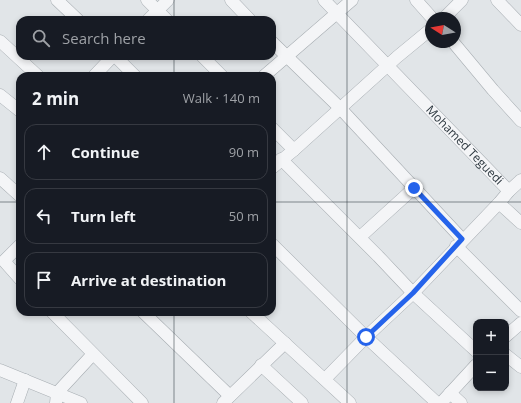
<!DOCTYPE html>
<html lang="en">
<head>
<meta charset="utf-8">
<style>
	:root { --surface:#171b24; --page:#20242c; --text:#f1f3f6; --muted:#9ea1a6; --line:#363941 }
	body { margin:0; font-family:"Open Sans",sans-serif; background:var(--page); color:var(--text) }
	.controls { position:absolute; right:12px; bottom:12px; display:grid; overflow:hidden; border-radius:8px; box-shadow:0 2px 6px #0003 }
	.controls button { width:36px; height:36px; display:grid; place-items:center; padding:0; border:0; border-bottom:1px solid var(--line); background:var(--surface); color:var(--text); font:20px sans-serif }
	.compass { position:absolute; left:425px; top:12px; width:36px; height:36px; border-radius:50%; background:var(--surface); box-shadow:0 2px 6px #0003; rotate:281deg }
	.stop { position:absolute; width:12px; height:12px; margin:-9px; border:3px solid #2563eb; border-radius:50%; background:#fff }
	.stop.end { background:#2563eb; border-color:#fff; box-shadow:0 1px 4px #0008 }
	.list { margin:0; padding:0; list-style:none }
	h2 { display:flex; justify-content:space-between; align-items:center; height:52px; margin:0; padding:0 16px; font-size:17px }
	h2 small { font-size:13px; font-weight:400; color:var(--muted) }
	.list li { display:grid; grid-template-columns:26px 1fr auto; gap:12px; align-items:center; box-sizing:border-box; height:56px; margin:0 8px 8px; padding:0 8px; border:1px solid var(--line); border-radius:12px }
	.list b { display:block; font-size:15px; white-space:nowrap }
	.list em { font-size:13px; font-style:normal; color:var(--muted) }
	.icon { flex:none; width:22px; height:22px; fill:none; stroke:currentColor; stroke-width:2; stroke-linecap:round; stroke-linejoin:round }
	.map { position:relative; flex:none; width:521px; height:403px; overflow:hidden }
	.search { position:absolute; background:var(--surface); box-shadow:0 2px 6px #0003; left:16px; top:16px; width:260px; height:44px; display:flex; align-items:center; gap:10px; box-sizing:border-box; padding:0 14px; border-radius:12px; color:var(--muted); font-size:15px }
	.panel { position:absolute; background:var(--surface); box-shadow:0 2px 6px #0003; left:16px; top:72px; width:260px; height:244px; border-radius:12px }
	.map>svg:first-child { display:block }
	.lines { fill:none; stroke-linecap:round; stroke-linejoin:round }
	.minor-casing { stroke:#a7adb2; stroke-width:13 }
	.minor { stroke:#f4f5f7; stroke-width:12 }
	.route { stroke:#2563eb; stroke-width:5 }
	.grid { fill:none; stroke:#2b363e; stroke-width:1; stroke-opacity:0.55 }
	.labels { text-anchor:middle; stroke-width:3.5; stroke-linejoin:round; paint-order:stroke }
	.street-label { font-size:12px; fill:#2b363e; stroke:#f1f4f6 }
</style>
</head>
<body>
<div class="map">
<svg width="521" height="403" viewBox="0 0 521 403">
	<rect width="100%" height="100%" fill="#e1e5e8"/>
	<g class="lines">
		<g class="minor-casing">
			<g id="minor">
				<path d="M57,0L78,20"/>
				<path d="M147,0L167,20"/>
				<path d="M231,0L250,20"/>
				<path id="s1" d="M324,0L509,191L499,203L413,293L366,337L325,379"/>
				<path d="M416,0L432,18"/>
				<path d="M497,0L521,25"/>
				<path d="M444,18L462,0"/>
				<path d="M148,20L168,0"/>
				<path d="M0,41L38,76"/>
				<path d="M272,42L340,108L462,239"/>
				<path d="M453,42L493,90L521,121"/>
				<path d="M115,56L135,76"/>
				<path d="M202,56L222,76"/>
				<path d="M94,76L113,56"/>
				<path d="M264,76L352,0"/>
				<path d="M0,95L20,111"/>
				<path d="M272,128L294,150"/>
				<path d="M281,159L378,256L413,293L476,351"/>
				<path d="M272,168L294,150L397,57L431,29"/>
				<path d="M0,178L20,196"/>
				<path d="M509,191L521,180"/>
				<path d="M499,203L521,223"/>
				<path d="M360,237L414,188"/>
				<path d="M272,244L366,337L437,403"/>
				<path d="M20,245L4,261L20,279"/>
				<path d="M456,246L521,311"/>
				<path d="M52,312L142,403"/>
				<path d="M143,312L230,396"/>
				<path d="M251,312L350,403"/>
				<path d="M506,336L521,323"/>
				<path d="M506,355L521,367"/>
				<path d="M261,365L302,403"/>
				<path d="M0,370L81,403"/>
				<path d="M450,393L461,403"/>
				<path d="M17,403L25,380"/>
				<path d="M56,403L57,393L93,354"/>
				<path d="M223,403L285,343"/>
				<path d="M441,403L476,365"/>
			</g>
		</g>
		<use href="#minor" class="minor"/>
	</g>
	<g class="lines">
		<path class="route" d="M366,337L413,293L462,239L414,188"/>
	</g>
	<path class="grid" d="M174,0V20M347,0V403M174,56V76M0,202H20M272,202H521M174,312V403"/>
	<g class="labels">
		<g class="street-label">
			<text dy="4" stroke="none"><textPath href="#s1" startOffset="202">Mohamed Teguedi</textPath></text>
		</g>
	</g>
</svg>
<div class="controls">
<button>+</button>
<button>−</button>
</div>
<svg class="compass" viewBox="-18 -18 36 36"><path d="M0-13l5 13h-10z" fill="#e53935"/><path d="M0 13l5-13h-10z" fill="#9ea1a6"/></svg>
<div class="stop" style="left:366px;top:337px"></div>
<div class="stop end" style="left:414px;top:188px"></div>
<div class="search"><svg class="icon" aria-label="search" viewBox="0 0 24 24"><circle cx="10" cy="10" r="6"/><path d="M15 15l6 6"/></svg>Search here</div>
<section class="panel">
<h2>2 min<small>Walk · 140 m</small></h2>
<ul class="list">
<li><svg class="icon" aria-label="ahead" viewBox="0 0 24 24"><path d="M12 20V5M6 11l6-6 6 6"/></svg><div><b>Continue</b></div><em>90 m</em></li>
<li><svg class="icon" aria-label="left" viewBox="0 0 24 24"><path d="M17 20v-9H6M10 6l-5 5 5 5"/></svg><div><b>Turn left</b></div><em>50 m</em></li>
<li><svg class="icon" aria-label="arrive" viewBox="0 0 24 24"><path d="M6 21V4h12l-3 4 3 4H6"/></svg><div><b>Arrive at destination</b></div></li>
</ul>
</section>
</div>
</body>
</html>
